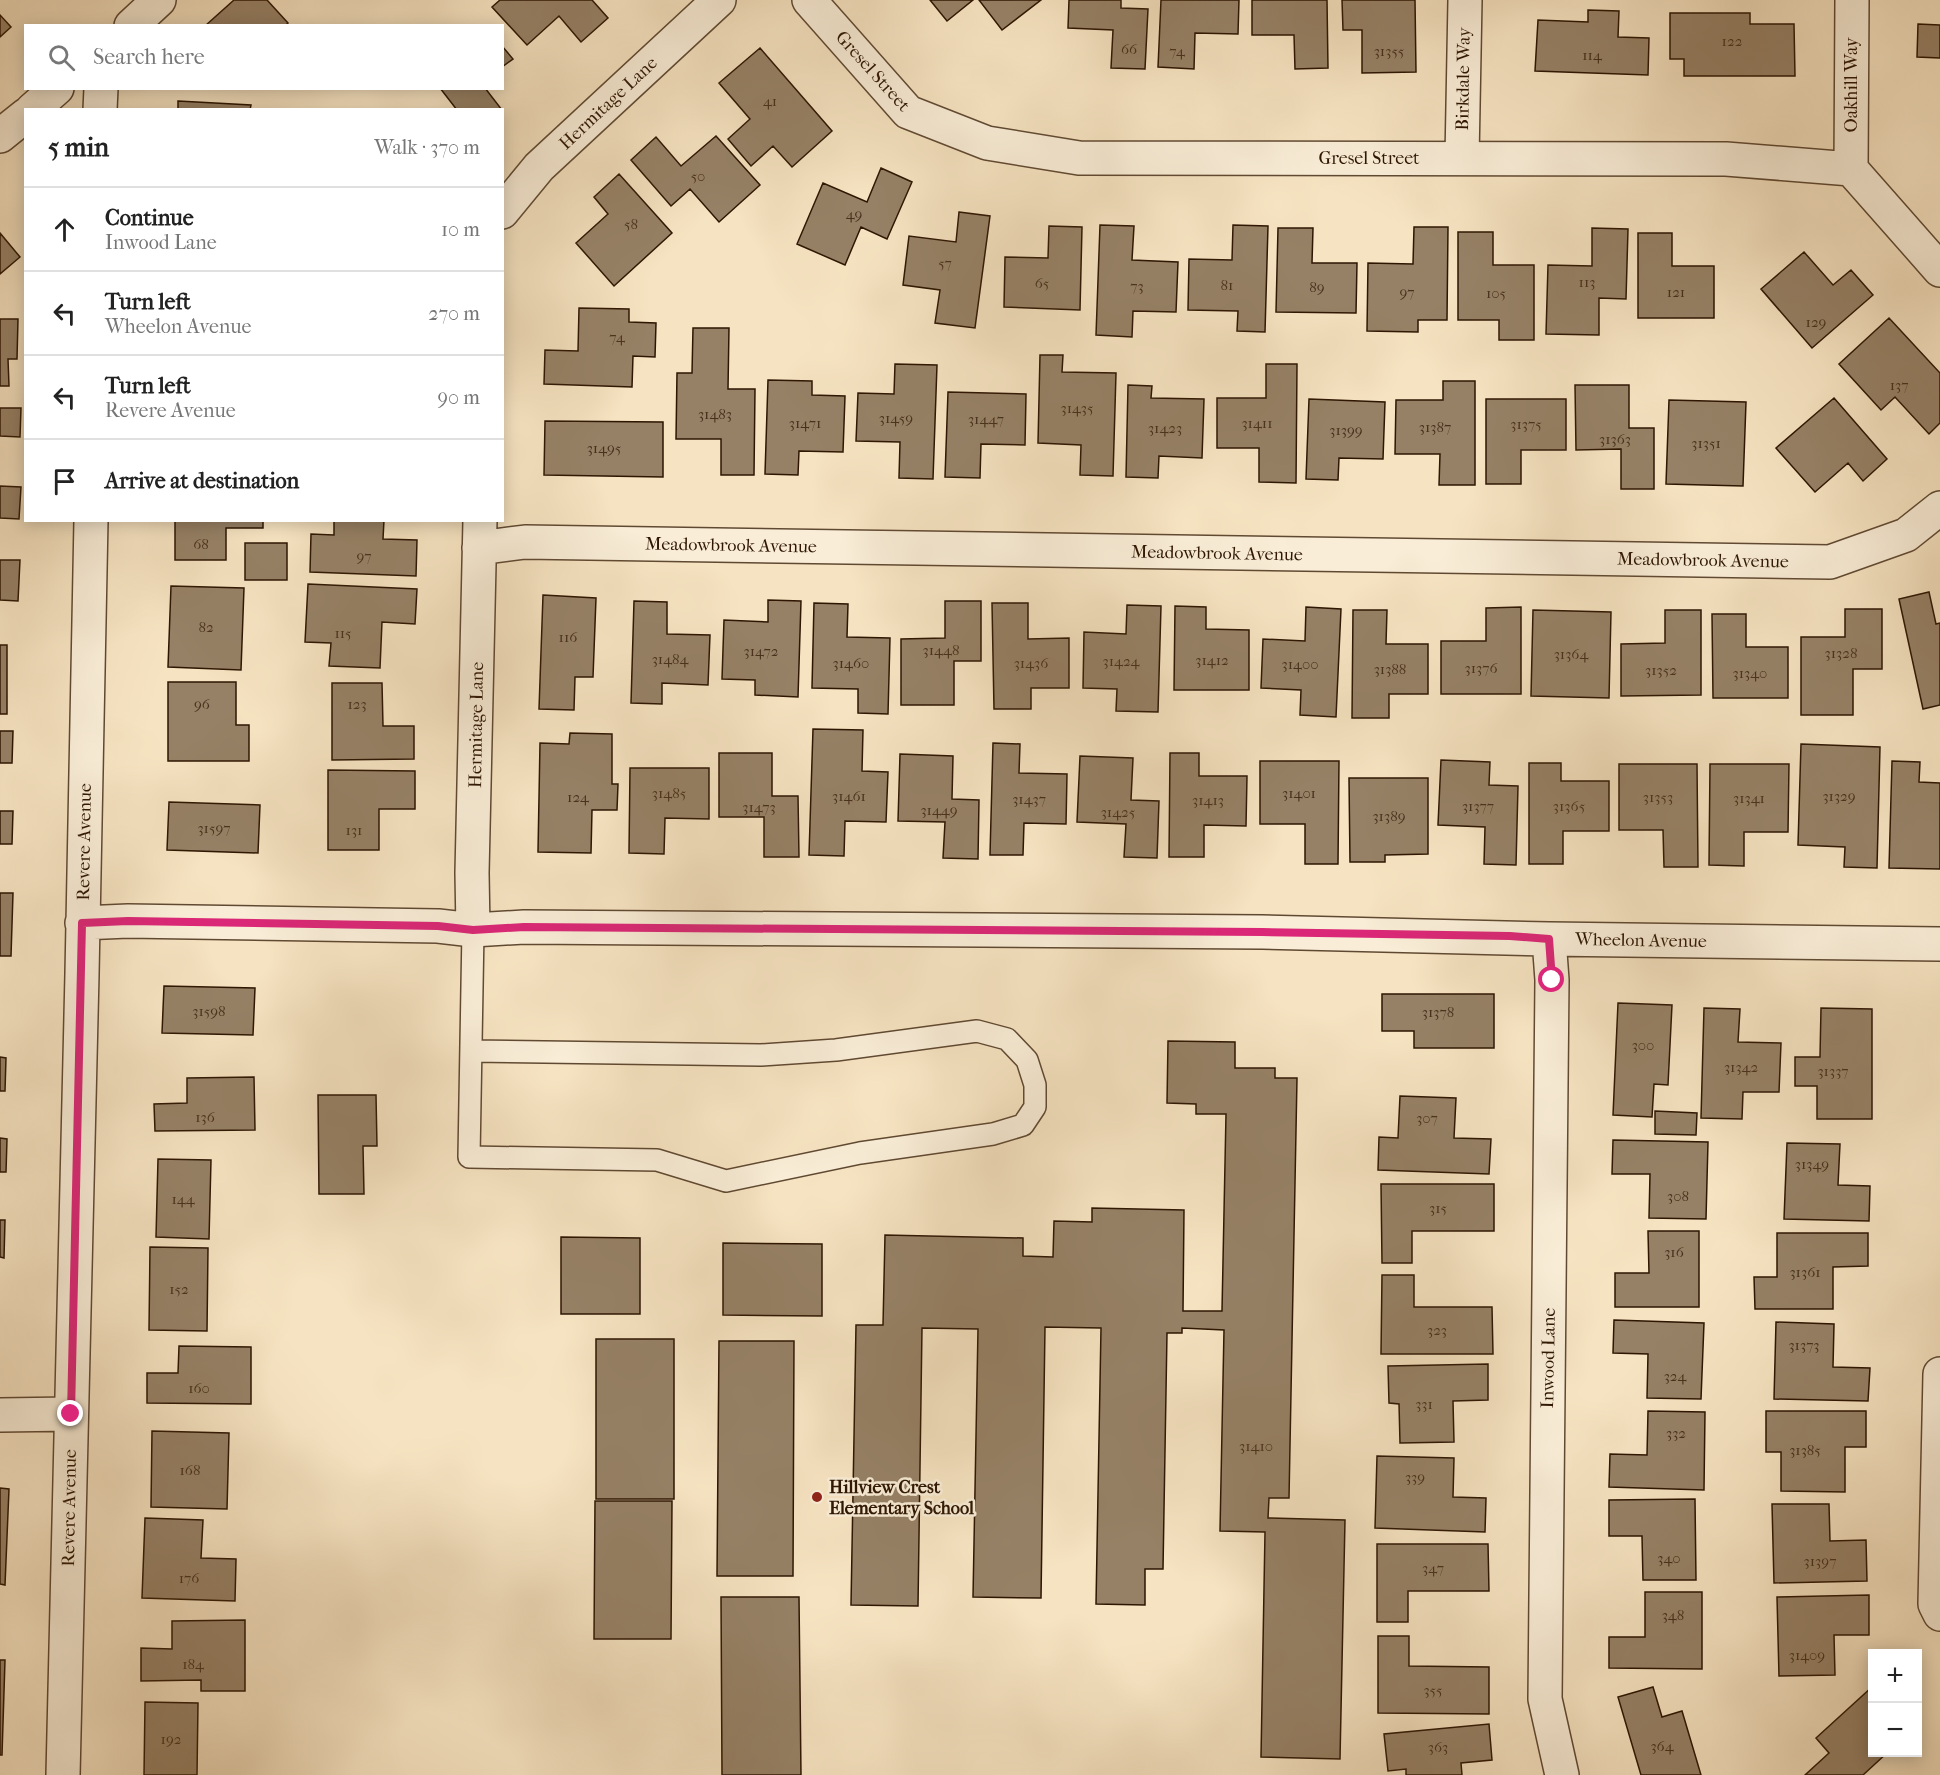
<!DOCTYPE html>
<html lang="en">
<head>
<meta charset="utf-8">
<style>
	:root { --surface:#fff; --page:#f2f2f2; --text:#222; --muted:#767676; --line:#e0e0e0 }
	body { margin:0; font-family:"IM FELL French Canon",serif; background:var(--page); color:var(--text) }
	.controls { position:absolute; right:18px; bottom:18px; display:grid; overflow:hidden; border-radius:0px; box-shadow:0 3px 15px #0003 }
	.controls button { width:54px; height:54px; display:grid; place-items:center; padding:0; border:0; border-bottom:2px solid var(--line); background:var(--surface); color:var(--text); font:30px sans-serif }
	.stop { position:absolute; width:18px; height:18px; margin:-14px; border:4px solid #db2777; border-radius:50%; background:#fff }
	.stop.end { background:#db2777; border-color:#fff; box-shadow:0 2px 6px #0008 }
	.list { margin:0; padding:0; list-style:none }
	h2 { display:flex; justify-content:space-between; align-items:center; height:78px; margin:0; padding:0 24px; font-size:26px }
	h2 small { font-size:20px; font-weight:400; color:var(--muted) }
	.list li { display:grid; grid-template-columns:39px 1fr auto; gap:18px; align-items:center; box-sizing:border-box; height:84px; padding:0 24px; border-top:2px solid var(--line) }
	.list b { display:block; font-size:22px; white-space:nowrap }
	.list p { margin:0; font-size:20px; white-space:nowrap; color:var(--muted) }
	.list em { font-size:20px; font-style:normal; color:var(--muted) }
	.icon { flex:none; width:33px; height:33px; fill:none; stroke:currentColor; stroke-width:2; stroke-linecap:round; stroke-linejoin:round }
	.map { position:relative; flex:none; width:1940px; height:1775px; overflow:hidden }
	.search { position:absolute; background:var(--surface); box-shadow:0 3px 15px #0003; left:24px; top:24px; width:480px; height:66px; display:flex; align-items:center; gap:15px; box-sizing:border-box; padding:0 21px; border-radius:0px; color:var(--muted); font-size:22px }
	.panel { position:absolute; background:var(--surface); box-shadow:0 3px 15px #0003; left:24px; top:108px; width:480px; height:414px; border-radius:0px }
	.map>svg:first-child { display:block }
	.building { fill:#968166; stroke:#2e1603; stroke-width:1.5 }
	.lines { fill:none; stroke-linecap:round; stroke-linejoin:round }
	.lane-casing { stroke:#604932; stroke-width:24 }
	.street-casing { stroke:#604932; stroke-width:36 }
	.lane { stroke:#f9edd7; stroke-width:21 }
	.street { stroke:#f9edd7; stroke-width:33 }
	.route { stroke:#db2777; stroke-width:8 }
	.poi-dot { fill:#8f2418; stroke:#f9edd7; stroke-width:2 }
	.labels { text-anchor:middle; stroke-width:5; stroke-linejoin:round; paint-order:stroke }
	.number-label { font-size:15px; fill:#48311c }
	.street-label { font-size:18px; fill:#2e1603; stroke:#f9edd7 }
	.poi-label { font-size:18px; font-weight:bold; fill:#2e1603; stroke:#f9edd7; text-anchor:start }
</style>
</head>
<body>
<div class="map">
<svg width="1940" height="1775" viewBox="0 0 1940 1775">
	<rect width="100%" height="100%" fill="#f6e3c1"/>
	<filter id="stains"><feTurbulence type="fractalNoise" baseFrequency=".00333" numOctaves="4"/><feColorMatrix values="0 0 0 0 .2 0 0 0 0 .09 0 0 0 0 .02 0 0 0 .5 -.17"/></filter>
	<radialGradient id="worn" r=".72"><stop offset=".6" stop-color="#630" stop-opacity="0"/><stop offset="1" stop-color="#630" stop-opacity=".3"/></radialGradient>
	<path class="building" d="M234,0H267L288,23L285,26H205Z
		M500,0H592L608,18L581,42L559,16L527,45L492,7Z
		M930,0H973L947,21Z
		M979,0H1041L1002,30Z
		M1069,0H1121V8L1148,9L1145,69L1111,68L1113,30L1068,28Z
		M1161,0H1239L1238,34L1195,33L1194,69L1158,67Z
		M1252,0H1327L1328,68L1295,69L1294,35H1252Z
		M1342,0H1415L1416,72L1362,73V30H1343Z
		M1588,10L1619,11L1618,37L1649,38L1648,75L1535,71L1538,20L1588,22Z
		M1670,13H1750V24H1794L1795,76H1684V59H1670Z
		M0,15L11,27L0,37Z
		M1918,24L1940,25V58L1917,57Z
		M502,46L513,59L502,67Z
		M760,48L832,131L792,167L773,146L751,166L728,139L750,119L719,83Z
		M440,88H485L502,110H457Z
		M178,101L251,105L250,110H178Z
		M716,136L760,185L719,222L690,189L671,206L631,160L656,137L681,166Z
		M881,168L912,182L887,239L861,227L845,265L797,244L823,183L867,202Z
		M619,174L672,233L614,286L576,243L608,214L594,197Z
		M959,212L990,216L975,328L935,323L940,290L903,285L909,236L956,242Z
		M1100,225L1134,226L1132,260L1178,262L1176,312L1133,311L1132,337L1096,335Z
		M1233,225L1268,226L1265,332L1237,331L1238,311L1188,310L1189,259L1232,260Z
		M1049,226L1082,227L1080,310L1004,307L1005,257L1048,258Z
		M1414,227H1448L1447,320H1418V332L1367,331L1368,263L1413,264Z
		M1278,228H1313L1312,263H1357L1356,313L1276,312Z
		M1592,228L1628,229L1626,299L1599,298V335L1546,334L1548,265L1592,266Z
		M1458,232H1493V265H1534V340H1499V320H1458Z
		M0,233L20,257L0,274Z
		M1638,233H1672V266H1714V318H1638Z
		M1804,252L1833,285L1851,270L1873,295L1812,348L1761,289Z
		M579,308L629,309V322L656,323L655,357L633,356L632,387L544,384L545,350L578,351Z
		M1889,318L1940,373V423L1929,434L1895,397L1881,410L1839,364Z
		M0,319H18L17,359H8L9,386H0Z
		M693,328H729L728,389H755L754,475H721V439H676L677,373H692Z
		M1040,355H1063L1062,372L1116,373L1113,476L1080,475L1081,445L1038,443Z
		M895,364L937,365L933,479L899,478L900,442L856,441L858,393L894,394Z
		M1266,364H1297L1296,483L1259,482V448H1217V398H1266Z
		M768,380L812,381V395L845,396L843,452L799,451L798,475L765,474Z
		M1443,381H1475V485H1439L1440,454H1395L1396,400H1443Z
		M1128,385L1152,386L1151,398L1204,399L1202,458L1159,456L1158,478L1126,477Z
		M1575,385H1629V428H1654V489H1621V449L1576,450Z
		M948,392L1026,394L1025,445L981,444L980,478L945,477Z
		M1834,398L1887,459L1863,481L1848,463L1815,492L1776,448Z
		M1309,399L1385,402L1383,459L1339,458L1338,480L1306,479Z
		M1486,399H1566V450H1521V484H1486Z
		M1669,400L1746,402L1743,486L1666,484Z
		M0,408H21L20,437L0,436Z
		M545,421L663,422V477L544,475Z
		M0,486L21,487L19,519L0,518Z
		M175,520H263V528H226V560H175Z
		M334,520H384L383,539L417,540L416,576L310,572L311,534L334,535Z
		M245,543H287V580H245Z
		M0,560H20L18,601L0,600Z
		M308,584L417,589L415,624L382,622L380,668L329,666L331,643L305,642Z
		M171,586L244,588L241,670L168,667Z
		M1929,592L1936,624L1940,623V705L1923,709L1899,599Z
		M543,595L596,598L593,677H575L574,710L539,709Z
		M768,600L801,601L798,697L755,695V680L722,679L724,620L768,622Z
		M634,601L667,602V634L710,635L708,685L662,683V704L631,703Z
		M945,601H981V661H954V705H901V639L945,638Z
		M814,603L848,604L847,637L890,638L888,714L858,713V689L812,688Z
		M992,603H1028V639L1069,638V688H1031V709H994Z
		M1127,605L1161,606L1158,712L1116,711L1117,689L1083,688L1084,632L1126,634Z
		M1175,606L1206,607V629L1249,630V690H1174Z
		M1306,607L1341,609L1336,717L1300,715L1301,690L1261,688L1263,639L1305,641Z
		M1521,607V694H1441V641H1486V608Z
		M1845,609H1882V669H1853V715H1801V637H1845Z
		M1353,610H1387L1386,644H1428V694H1389V718H1352Z
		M1533,610L1611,612L1609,698L1531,696Z
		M1665,610H1701V695L1621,696V644L1665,643Z
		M1712,614H1746V647H1788V698H1713Z
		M0,645H7V714H0Z
		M168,682H236V725H249V761H168Z
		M332,683H382L383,726H414V759L332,760Z
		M813,729L863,730L862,771L888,772L886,822L845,821L844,856L809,855Z
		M0,731H13L12,763H0Z
		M570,733L612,734V784H618L617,810H592L591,853L538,852L540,743L569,744Z
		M993,743L1020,744L1019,773L1067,774L1066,824L1024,823L1023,855H990Z
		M1801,744L1880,747L1877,868L1844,867L1845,847L1798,845Z
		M719,753H772V796H798L799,857H764V817H719Z
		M1170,753H1199V776H1247L1246,826L1204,825V857H1169Z
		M900,754L953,756L952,799L979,800L978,859L943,858L945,822L898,821Z
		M1080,756L1133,758L1131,800L1159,801L1157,858L1124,857L1126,824L1077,822Z
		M1441,760L1490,762L1489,785L1518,786L1516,865L1484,864L1485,827L1438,825Z
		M1260,761H1339L1338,864H1305V824H1260Z
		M1892,761L1920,762L1919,782L1940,783V869L1889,868Z
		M1529,763H1561V781H1609V831H1563V864H1529Z
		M1619,764H1697L1698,867H1664L1663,830H1619Z
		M1710,764H1789L1788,832H1744V866L1709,865Z
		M630,768H709V819L665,818L664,854L629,853Z
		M328,770L415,771V809H379V850H328Z
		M1349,778H1428V854L1385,855V862H1350Z
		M169,802L260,805L258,853L167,850Z
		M0,811H13L12,844H0Z
		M0,893H13L11,956H0Z
		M164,986L255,988L253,1035L162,1033Z
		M1382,994H1494V1048H1414V1031H1382Z
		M1618,1003L1672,1005L1668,1085L1654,1084L1652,1117L1613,1115Z
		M1704,1008L1740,1009L1738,1042L1781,1043L1779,1092H1743L1742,1119L1701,1118Z
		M1821,1008L1872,1009V1119H1817V1086H1795V1057H1820Z
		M1168,1041L1235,1042V1068H1275V1078H1297L1289,1498H1269L1268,1518L1345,1520L1340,1759L1261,1757L1265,1532L1220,1531L1224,1330L1182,1328V1333H1167L1163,1569H1145V1605L1096,1604L1101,1328L1045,1327L1041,1598L973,1597L978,1329L922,1328L918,1606L851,1605L856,1325H883L885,1235L1023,1238V1256L1053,1257L1054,1221L1092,1222V1208L1184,1210L1183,1311H1222L1226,1114H1196V1104L1167,1103Z
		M0,1057L6,1058L5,1091H0Z
		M254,1077L255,1130L155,1131L154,1104L187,1103V1078Z
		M318,1095H376L377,1146H363L364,1194H319Z
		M1400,1096L1456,1098L1454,1138L1491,1139L1489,1174L1378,1170L1379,1137L1398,1138Z
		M1655,1111L1697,1113L1696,1135L1655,1134Z
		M0,1138L7,1139L6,1172H0Z
		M1613,1140L1708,1142L1706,1219L1649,1218L1650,1174H1612Z
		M1787,1143L1840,1144L1838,1185L1870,1186L1869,1221L1784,1219Z
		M158,1159L211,1160L209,1239L156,1237Z
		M1381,1184H1494V1231H1412V1263H1382Z
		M0,1220H5L4,1258L0,1257Z
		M1648,1231H1699V1307H1615V1273H1649Z
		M1777,1233H1868V1266L1833,1267V1309H1755L1754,1277H1777Z
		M561,1237L640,1238V1314H561Z
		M723,1243L822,1244V1316L723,1315Z
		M150,1247L208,1248L207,1331L149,1330Z
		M1382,1275H1414V1307H1492L1493,1354H1381Z
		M1614,1320L1704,1323L1701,1399L1647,1398L1648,1354L1613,1353Z
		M1776,1322L1834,1324L1833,1367L1870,1368L1868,1401L1774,1399Z
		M596,1339H674V1499H596Z
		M719,1341H794L793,1576H717Z
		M179,1346L251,1347V1404L147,1403V1373H178Z
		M1488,1364V1400L1453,1401L1454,1442L1400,1443L1399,1404L1389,1403L1388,1366Z
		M1648,1411L1705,1412L1704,1490L1609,1487L1610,1454L1647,1455Z
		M1766,1411H1866V1447H1845V1492L1781,1491V1452H1766Z
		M152,1431L229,1433L227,1509L151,1507Z
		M1377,1456L1454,1458L1453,1497L1486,1498L1485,1532L1375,1528Z
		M0,1488L9,1489L5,1585L0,1584Z
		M1695,1499L1696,1580H1643L1642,1536H1609V1500Z
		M595,1501H672L671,1639H594Z
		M1772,1504H1829L1830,1541L1866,1540L1867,1581L1774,1583Z
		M145,1518L203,1520L201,1558L236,1559L235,1601L142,1598Z
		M1377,1544H1488L1489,1591H1408V1622H1377Z
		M1645,1592H1702V1669L1609,1668V1637H1645Z
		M1869,1595V1635H1834L1835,1675L1779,1676L1777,1597Z
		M721,1597H799L801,1775H722Z
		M245,1620V1691H201V1680L141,1681V1648L172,1649V1621Z
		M1378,1636H1409V1666L1489,1667V1714L1378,1713Z
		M0,1660H5L2,1755H0Z
		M1653,1687L1662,1717L1682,1711L1701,1775H1641L1618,1697Z
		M1872,1687V1752H1888L1863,1775H1805L1829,1753L1816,1738Z
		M145,1702L198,1703L197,1775H144Z
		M1489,1724L1492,1760L1461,1763L1462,1775H1406V1769L1388,1771L1384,1734Z"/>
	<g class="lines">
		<g class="lane-casing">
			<path id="lane" d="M471,1051L761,1055L836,1050L977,1031L1007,1039L1027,1060L1035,1085V1107L1023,1125L993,1134L860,1153L726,1181L657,1160L469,1157L473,930"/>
		</g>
		<g class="street-casing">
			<path id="street" d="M809,0L908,112L987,143L1079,158L1726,159L1851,169L1940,270
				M131,26L159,0
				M32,110L57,88
				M100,110L101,88
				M0,136L26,115
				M1462,158L1465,0
				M1851,169L1852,0
				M502,212L539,167L719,0
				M479,548L525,542L1830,562L1906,535L1940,508
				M82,923L128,921L438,926L473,930L524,927L1262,932L1549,939L1940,944
				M473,930L472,873L480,520
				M1549,939L1552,980L1545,1699L1562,1775
				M1940,1374L1935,1604L1940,1614
				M0,1415L71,1414
				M63,1775L82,974L91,520"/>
		</g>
		<use href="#lane" class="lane"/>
		<use href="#street" class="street"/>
	</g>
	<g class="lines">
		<path class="route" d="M71,1414L82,923L128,921L438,926L473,930L524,927L1262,932L1510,936L1549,939L1552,980"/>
	</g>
	<circle class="poi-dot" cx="817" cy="1497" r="6"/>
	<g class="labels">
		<g class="number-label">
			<text x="1732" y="46">122</text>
			<text x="1129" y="54">66</text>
			<text x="1177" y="56">74</text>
			<text x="1389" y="56">31355</text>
			<text x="1592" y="60">114</text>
			<text x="770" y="106">41</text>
			<text x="698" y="181">50</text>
			<text x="854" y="219">49</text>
			<text x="631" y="229">58</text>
			<text x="945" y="268">57</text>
			<text x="1587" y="287">113</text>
			<text x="1042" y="288">65</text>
			<text x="1227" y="290">81</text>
			<text x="1137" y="291">73</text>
			<text x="1317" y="292">89</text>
			<text x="1407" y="297">97</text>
			<text x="1676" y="297">121</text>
			<text x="1496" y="298">105</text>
			<text x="1816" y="327">129</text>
			<text x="617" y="342">74</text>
			<text x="1899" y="390">137</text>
			<text x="1077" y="413">31435</text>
			<text x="715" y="419">31483</text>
			<text x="896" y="423">31459</text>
			<text x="986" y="424">31447</text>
			<text x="805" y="428">31471</text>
			<text x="1257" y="428">31411</text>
			<text x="1526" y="429">31375</text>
			<text x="1435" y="432">31387</text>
			<text x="1165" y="433">31423</text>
			<text x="1346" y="435">31399</text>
			<text x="1615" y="444">31363</text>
			<text x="1706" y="448">31351</text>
			<text x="604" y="453">31495</text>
			<text x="201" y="549">68</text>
			<text x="364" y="561">97</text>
			<text x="206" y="632">82</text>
			<text x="343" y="638">115</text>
			<text x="568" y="642">116</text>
			<text x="941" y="655">31448</text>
			<text x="761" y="656">31472</text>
			<text x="1841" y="658">31328</text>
			<text x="1571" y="659">31364</text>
			<text x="670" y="664">31484</text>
			<text x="1212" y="665">31412</text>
			<text x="1121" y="666">31424</text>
			<text x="851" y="668">31460</text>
			<text x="1031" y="668">31436</text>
			<text x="1300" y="669">31400</text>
			<text x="1481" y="673">31376</text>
			<text x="1390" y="674">31388</text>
			<text x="1661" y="675">31352</text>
			<text x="1750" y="678">31340</text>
			<text x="202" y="709">96</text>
			<text x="357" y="709">123</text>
			<text x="669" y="798">31485</text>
			<text x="1299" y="798">31401</text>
			<text x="849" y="801">31461</text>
			<text x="1839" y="801">31329</text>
			<text x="578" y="802">124</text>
			<text x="1658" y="802">31353</text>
			<text x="1749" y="803">31341</text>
			<text x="1029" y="804">31437</text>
			<text x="1208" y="805">31413</text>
			<text x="1478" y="811">31377</text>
			<text x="1569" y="811">31365</text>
			<text x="759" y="812">31473</text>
			<text x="939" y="815">31449</text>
			<text x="1118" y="817">31425</text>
			<text x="1389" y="821">31389</text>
			<text x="214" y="833">31597</text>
			<text x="354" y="835">131</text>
			<text x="209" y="1016">31598</text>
			<text x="1438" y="1017">31378</text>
			<text x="1643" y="1050">300</text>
			<text x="1741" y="1072">31342</text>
			<text x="1833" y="1076">31337</text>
			<text x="205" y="1122">136</text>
			<text x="1427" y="1123">307</text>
			<text x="1812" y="1169">31349</text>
			<text x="1678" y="1201">308</text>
			<text x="183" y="1204">144</text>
			<text x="1438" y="1213">315</text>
			<text x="1674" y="1257">316</text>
			<text x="1805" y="1277">31361</text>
			<text x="179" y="1294">152</text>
			<text x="1437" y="1335">323</text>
			<text x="1804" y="1350">31373</text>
			<text x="1675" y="1381">324</text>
			<text x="199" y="1393">160</text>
			<text x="1424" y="1409">331</text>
			<text x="1676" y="1438">332</text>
			<text x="1256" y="1451">31410</text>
			<text x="1805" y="1455">31385</text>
			<text x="190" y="1475">168</text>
			<text x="1415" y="1482">339</text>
			<text x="1669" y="1563">340</text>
			<text x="1820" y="1566">31397</text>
			<text x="1433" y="1573">347</text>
			<text x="189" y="1583">176</text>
			<text x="1673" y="1620">348</text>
			<text x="1807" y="1660">31409</text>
			<text x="193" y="1669">184</text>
			<text x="1433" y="1695">355</text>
			<text x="171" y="1744">192</text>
			<text x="1662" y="1751">364</text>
			<text x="1438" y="1752">363</text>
		</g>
		<g class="street-label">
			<text transform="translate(873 71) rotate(48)" y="6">Gresel Street</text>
			<text transform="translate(1463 79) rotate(-89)" y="6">Birkdale Way</text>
			<text transform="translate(1851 85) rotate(-90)" y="6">Oakhill Way</text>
			<text transform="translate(608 103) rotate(-43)" y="6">Hermitage Lane</text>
			<text x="1369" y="164">Gresel Street</text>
			<text transform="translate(731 545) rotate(1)" y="6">Meadowbrook Avenue</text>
			<text transform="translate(1217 553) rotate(1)" y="6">Meadowbrook Avenue</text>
			<text transform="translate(1703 560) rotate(1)" y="6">Meadowbrook Avenue</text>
			<text transform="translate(476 725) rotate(-89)" y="6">Hermitage Lane</text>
			<text transform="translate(84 842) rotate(-89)" y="6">Revere Avenue</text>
			<text transform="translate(1641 940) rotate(1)" y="6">Wheelon Avenue</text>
			<text transform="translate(1548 1358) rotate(-89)" y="6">Inwood Lane</text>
			<text transform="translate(69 1508) rotate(-89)" y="6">Revere Avenue</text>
		</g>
		<g class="poi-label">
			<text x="829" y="1493">Hillview Crest<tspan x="829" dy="21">Elementary School</tspan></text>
		</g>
	</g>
	<rect width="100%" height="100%" filter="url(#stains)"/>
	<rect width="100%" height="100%" fill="url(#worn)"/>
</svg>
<div class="controls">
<button>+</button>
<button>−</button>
</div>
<div class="stop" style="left:1552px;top:980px"></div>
<div class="stop end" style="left:71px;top:1414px"></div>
<div class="search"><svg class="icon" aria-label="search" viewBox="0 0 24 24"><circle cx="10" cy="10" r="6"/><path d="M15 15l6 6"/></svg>Search here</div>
<section class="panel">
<h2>5 min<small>Walk · 370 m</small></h2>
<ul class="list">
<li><svg class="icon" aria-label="ahead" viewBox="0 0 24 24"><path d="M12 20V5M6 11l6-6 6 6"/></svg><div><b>Continue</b><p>Inwood Lane</p></div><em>10 m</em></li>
<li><svg class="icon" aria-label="left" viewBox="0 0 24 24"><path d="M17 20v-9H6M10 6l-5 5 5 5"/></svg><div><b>Turn left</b><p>Wheelon Avenue</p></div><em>270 m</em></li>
<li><svg class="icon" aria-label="left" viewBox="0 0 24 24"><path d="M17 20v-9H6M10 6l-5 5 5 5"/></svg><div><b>Turn left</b><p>Revere Avenue</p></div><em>90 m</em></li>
<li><svg class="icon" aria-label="arrive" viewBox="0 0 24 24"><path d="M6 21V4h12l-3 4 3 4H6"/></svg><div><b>Arrive at destination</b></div></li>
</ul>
</section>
</div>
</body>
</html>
